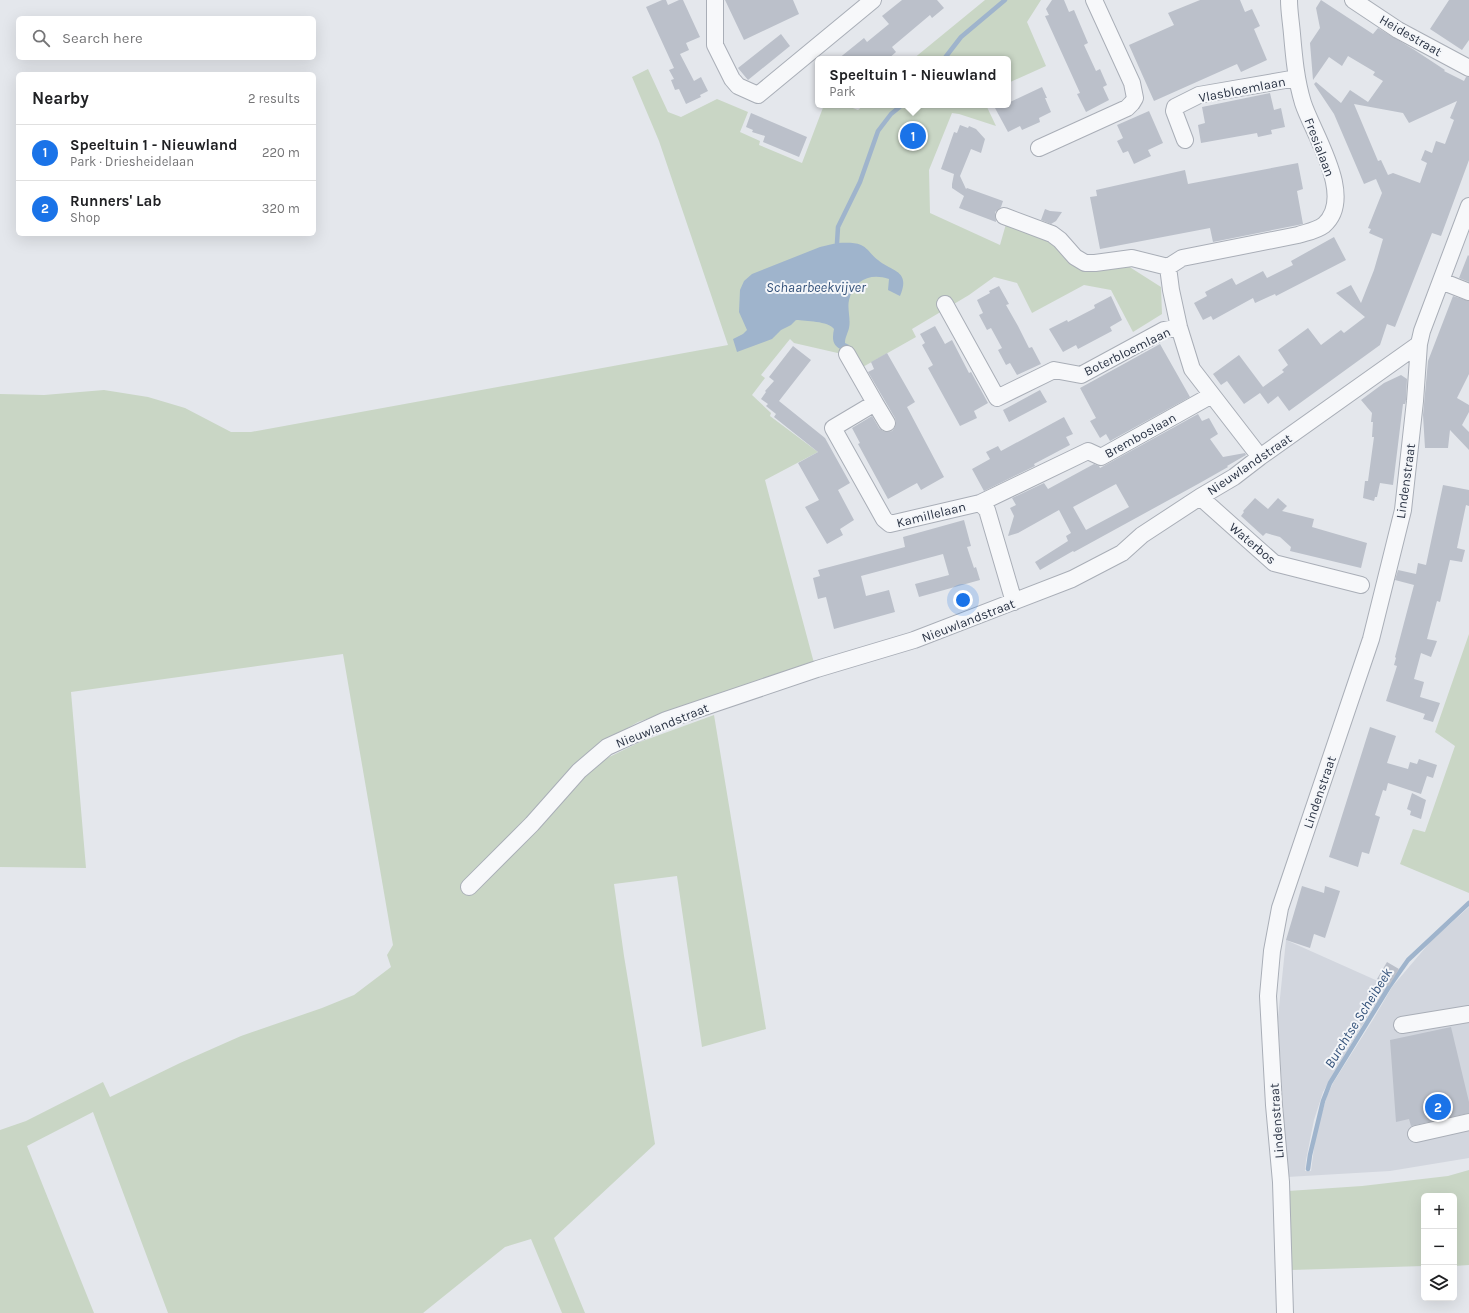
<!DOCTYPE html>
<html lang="en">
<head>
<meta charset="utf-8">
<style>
	:root { --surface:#fff; --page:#f6f6f6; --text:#202124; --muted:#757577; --line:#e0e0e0; --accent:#1a73e8 }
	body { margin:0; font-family:Karla,sans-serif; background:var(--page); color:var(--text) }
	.controls { position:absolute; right:12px; bottom:12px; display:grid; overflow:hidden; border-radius:6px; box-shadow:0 4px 16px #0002 }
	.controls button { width:36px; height:36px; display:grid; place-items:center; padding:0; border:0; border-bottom:1px solid var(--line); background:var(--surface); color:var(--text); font:20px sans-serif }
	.you { position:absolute; left:963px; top:600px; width:14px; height:14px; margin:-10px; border:3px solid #fff; border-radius:50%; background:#1a73e8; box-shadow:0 0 0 6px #1a73e833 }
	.badge { display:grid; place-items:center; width:26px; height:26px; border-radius:50%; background:var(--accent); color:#fff; font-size:13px; font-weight:700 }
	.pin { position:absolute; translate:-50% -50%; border:2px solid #fff; box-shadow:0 1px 4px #0006 }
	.popup { position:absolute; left:815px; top:56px; width:196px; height:52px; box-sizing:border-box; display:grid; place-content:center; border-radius:6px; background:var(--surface); filter:drop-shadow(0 1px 3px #0005); font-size:13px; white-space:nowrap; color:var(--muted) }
	.popup b { font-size:15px; color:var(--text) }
	.popup::after { content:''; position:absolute; left:50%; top:100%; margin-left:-8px; border:8px solid transparent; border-top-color:var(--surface) }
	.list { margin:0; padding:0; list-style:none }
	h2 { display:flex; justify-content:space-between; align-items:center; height:52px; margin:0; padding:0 16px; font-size:17px }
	h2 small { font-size:13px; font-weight:400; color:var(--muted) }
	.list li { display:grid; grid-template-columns:26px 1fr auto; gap:12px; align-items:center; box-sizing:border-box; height:56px; padding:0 16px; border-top:1px solid var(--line) }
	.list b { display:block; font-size:15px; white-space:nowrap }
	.list p { margin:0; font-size:13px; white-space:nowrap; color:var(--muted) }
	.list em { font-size:13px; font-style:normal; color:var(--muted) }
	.icon { flex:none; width:22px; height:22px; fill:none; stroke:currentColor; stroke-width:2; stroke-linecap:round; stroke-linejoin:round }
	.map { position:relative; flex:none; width:1469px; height:1313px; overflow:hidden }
	.search { position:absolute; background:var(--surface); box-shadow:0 4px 16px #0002; left:16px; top:16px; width:300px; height:44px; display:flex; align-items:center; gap:10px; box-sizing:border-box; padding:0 14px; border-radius:6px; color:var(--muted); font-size:15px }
	.panel { position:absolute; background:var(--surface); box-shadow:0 4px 16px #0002; left:16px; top:72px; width:300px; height:164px; border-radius:6px }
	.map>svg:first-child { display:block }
	.built { fill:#d2d6de }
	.green { fill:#c9d6c5 }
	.water { fill:#9fb4cc }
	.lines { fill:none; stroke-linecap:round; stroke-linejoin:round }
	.stream { stroke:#9fb4cc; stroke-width:4.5 }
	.building { fill:#bbc0ca; fill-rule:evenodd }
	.minor-casing { stroke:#a9aeb7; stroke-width:18 }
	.minor { stroke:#f7f8fa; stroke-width:16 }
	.labels { text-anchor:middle; stroke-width:4; stroke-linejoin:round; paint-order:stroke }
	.street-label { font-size:13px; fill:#2b3445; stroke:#f4f6f9 }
	.water-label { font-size:14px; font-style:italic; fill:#34527a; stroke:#f4f6f9 }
</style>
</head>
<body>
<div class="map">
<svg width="1469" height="1313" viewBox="0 0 1469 1313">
	<rect width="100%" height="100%" fill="#e4e7ec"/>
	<path class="built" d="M1469,907V1158L1390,1171L1287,1177L1278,1017L1286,940L1389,986L1372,1009L1323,1092L1314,1120L1306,1160L1305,1171H1311L1316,1133L1327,1096L1333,1083L1374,1018L1392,987L1431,941Z"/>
	<path class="green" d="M985,0H1041L1027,22L1046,66L1008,83V59H913Z
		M648,69L668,112L681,117L717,99L748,112L740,132L760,141L759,145L802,163L824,105H845L858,110L864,105H986L996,126L959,114L952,113L929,170L930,213L1000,245L1006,224L1051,240L1079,265L1128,266L1161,287L1162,314L1133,332L1111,290L1084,285L1032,313L1017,283L994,277L969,295L912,329L916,337L861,368L842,354L794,343L790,339L761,375L765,378L752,395L771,413L770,416L818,452L765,480L814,663L638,722L598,745L603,760L640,742L714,715L766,1029L702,1047L677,876L614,884L624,956L655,1144L554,1238L585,1313H562L531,1239L505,1247L423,1313H168L93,1112L27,1146L94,1313H0V1130L26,1121L103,1082L110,1097L180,1063L241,1036L322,1008L354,995L391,967L387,955L393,945L343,654L71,692L86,868L0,867V394L44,395L104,390L148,397L185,408L231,432H251L728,345L659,141L632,77Z
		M1469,634V893L1400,864L1413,829L1425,832L1455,746L1435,732Z
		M1469,1170V1265L1454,1266V1196H1424V1266L1291,1270L1288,1191L1362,1186L1448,1176Z"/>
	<path class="water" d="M837,243C845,243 854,242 861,245C868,248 872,256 878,260C892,272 911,270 900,296L888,290L889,279C871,273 854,279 849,300C847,309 851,319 849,328C848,333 845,337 845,343L849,345L847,348L843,350C832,346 832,339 834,329C828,321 806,321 796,320L791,325L781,330L772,339L737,352L733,339L743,334L747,330L739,312L740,290L744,281L752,274L820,247Z"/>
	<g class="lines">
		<path class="stream" d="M944,59L961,37L1005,0
			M837,243L838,227L860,182L878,131L891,114L902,105
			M1308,1169L1310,1155L1323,1101L1330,1083L1389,987L1408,960L1469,903"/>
	</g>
	<path class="building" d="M662,0H666L668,5L679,0H683L700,37L686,43L689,50L680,54L694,81L701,77L708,91L700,95L701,97L686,104L679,89L675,90L671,80L674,79L669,70L674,68L646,7Z
		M725,0H793L799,14L744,40Z
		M902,0H937L944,8L932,18L930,15L892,47L896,52L888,59H838L864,38L867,42L889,24L882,16Z
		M1052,0H1064L1069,12L1074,10L1088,43L1084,45L1096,71L1100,69L1107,85L1103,87L1109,100L1086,112L1077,94L1080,93L1045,16L1049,15L1046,9Z
		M1200,0H1240L1245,12L1252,9L1260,26L1254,29L1267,60L1241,72L1237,64L1154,101L1129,45L1174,25L1168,13Z
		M1321,0L1373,34L1378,28L1413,49L1445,70L1444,71L1464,81L1466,77H1469V160L1441,236L1432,233L1395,327L1387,324L1380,345L1289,411L1278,396L1268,404L1260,393L1244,404L1227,381L1221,385L1213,374L1239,355L1263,387L1284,372L1282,370L1288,365L1278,350L1308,328L1321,345L1341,330L1344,333L1365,317L1336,293L1351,285L1361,303L1374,270L1383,239L1369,233L1371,229L1368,228L1382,193L1376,179L1364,184L1334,114L1314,84L1316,82L1341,103L1350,90L1368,102L1383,81L1373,75L1375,72L1348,56L1342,66L1329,57L1313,80L1310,43L1320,28L1316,8ZM1457,101L1450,118L1454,120L1445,144L1436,141L1432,153L1425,150L1421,160L1427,163L1420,183L1393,173L1388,175L1381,160L1378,161L1354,104L1403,113L1409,123Z
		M1449,0H1469V40L1462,50L1430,29Z
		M781,34L790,46L748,80L738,68Z
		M1042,87L1047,98H1045L1051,112L1039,118L1040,122L1022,130L1020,126L1008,132L995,108L1003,105H1008V103Z
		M1270,93L1274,110L1281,108L1285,127L1271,130L1272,134L1258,137L1257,133L1201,143L1198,125L1205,123L1202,107Z
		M1149,111L1163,143L1148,150L1151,156L1134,164L1128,151L1123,153L1117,141L1123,138L1117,125Z
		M751,113L807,137L799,157L763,142L765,136L752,132L753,130L746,127Z
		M960,125L968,128L969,126L976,129L985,139L981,153L971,149L960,176L966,189L967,188L1003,201L1001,207L995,212L996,222L959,208L964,196L952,188V184L954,174L941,169L954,132L957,133Z
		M1298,163L1303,189L1297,191L1303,224L1213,242L1210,228L1100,249L1090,197L1097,196L1096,190L1185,170L1188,184Z
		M1045,209L1050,211L1062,212L1056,221L1051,224L1041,220Z
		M1334,237L1346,260L1276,296L1275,294L1255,303L1253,298L1213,320L1211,316L1203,320L1194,303L1207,296L1205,292L1232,278L1236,285L1263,271L1267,278L1293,265L1291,261Z
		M1468,255L1469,256V282L1459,278Z
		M999,286L1009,304L1006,305L1018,326L1029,348L1032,347L1041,364L1017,375L1010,363L1006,365L998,350L1002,348L991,328L987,330L979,315L983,313L977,300L990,293L989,291Z
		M1111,296L1122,320L1110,327L1112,331L1078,349L1076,345L1063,352L1049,329L1067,320L1068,322L1095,308L1094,305Z
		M1453,296L1469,301V374L1457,398L1469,405V412L1462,425L1469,432V450L1450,430L1448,448H1425L1423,415L1428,361Z
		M935,326L945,344L952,340L969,373L971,372L988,403L974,411L977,418L960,426L928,368L933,365L922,345L925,343L920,334Z
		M1160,344L1190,397L1110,441L1106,434L1100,438L1090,421L1096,418L1080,388Z
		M793,346L811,360L779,401L825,438L850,483L838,490L854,520L840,529L843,535L827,544L805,507L819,500L798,463L818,452L774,417L776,414L766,406L768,404L761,399L766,392L765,391L774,381L769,377Z
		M887,353L915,402L907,407L944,477L921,490L917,483L888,499L858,444L860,443L852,428L872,416L879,428L883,431L888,432L892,431L895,427L896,422L895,418L868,372L874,369L871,362Z
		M1401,375L1407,379L1406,400L1405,404H1403L1393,485L1380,483L1377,497H1375L1374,501L1363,498L1365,481H1368L1374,437H1372L1373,422H1371L1372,413L1361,400L1384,383Z
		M1040,390L1047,402L1009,422L1003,410Z
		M1198,414L1202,421L1209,418L1218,434L1210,439L1223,457L1245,453L1246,455L1227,466L1228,467L1198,484L1074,552L1073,551L1040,570L1035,562L1068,541L1066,536L1071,533L1059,510L1018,533L1008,536L1014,516L1010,508L1016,505L1012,498L1044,483L1048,489L1094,464L1099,466L1100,468ZM1116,484L1129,507L1086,530L1073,507Z
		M1064,417L1073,434L1066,437L1070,445L1034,464L1035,466L984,491L972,469L990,459L986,452L998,446L1001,451Z
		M1443,485L1469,490V506L1466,505L1457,548L1465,550L1462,562L1450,560L1440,602L1437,601L1427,639L1437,641L1431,657L1421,653L1414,679L1424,682L1420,697L1440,703L1433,722L1423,719L1425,714L1386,701L1397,666L1394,665L1396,658L1395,657L1414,585L1395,580L1398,570L1416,574L1418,563L1426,565Z
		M1255,498L1268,509L1278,498L1287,506L1282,511L1314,519L1312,527L1367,543L1361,568L1290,551L1291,547L1280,537L1266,533L1263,536L1241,516L1244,512L1243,511Z
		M964,520L971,546L967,547L974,568L976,567L980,580L919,597L915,584L949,575L943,554L861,576L866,596L889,590L895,612L834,629L826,597L818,599L813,578L820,576L818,570L905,547L903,537Z
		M1370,727L1396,736L1387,763L1408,769L1410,762L1417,764L1419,759L1437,765L1433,778L1427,776L1421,794L1388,783L1386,791L1383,790L1375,815L1380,817L1369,854L1362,852L1358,867L1329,857Z
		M1412,793L1426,800L1421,819L1410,815L1411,811L1407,809Z
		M1302,886L1324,893L1325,886L1340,891L1325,938L1314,934L1310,948L1286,940Z
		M1387,962L1399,969L1389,986L1377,979Z
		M1451,1027L1469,1102V1113L1411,1126L1409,1119L1396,1122L1390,1040Z"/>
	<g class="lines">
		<g class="minor-casing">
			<path id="minor" d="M715,0V45L732,79L738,86L758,95L873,0
				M1353,0L1398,30L1469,68
				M1185,140L1174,111L1175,107L1199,95L1297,78
				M1039,148L1127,108L1132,103L1135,98L1132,83L1094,0
				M1004,216L1052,234L1060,240L1075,257L1085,263H1095L1132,258L1168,267L1182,258L1298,235C1307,232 1316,231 1324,225C1356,197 1313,134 1303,103C1296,80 1294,57 1292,34C1291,22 1289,11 1289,0
				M1168,267L1171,290L1179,327L1192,369L1260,457
				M1441,281L1469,292
				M945,304L997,398L1054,370L1081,375L1164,330L1179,327
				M847,354L875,403L833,428L884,519L890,524L980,503L987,510L1014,602
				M875,403L887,423
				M1200,497L1274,563L1361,585
				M980,503L1088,451L1101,457L1212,395
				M469,887L532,824L579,771L607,747L666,720L817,669L914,640L1072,579L1122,553L1142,535L1200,497L1234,477L1260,457L1419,344
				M1402,1025L1469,1014
				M1416,1134L1469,1122
				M1285,1313L1281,1182L1274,1105L1268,996L1272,951L1280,908L1371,639L1403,510L1415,401L1419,344L1422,331L1469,206"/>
		</g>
		<use href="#minor" class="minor"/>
	</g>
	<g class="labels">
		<g class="street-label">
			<text transform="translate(1411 35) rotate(30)" y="5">Heidestraat</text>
			<text transform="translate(1242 89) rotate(-11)" y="5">Vlasbloemlaan</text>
			<text transform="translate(1320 147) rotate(69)" y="5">Fresialaan</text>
			<text transform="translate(1127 351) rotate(-26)" y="5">Boterbloemlaan</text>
			<text transform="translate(1140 435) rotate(-29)" y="5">Bremboslaan</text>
			<text transform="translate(1249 464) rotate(-34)" y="5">Nieuwlandstraat</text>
			<text transform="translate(1405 481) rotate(-82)" y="5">Lindenstraat</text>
			<text transform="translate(931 514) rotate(-14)" y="5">Kamillelaan</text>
			<text transform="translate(1253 543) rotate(40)" y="5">Waterbos</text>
			<text transform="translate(968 620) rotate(-21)" y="5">Nieuwlandstraat</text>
			<text transform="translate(662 725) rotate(-22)" y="5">Nieuwlandstraat</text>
			<text transform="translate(1319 792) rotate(-71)" y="5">Lindenstraat</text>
			<text transform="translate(1276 1121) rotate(-94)" y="5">Lindenstraat</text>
		</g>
		<g class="water-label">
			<text x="816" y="292">Schaarbeekvijver</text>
			<text transform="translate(1358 1018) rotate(-58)" y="5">Burchtse Scheibeek</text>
		</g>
	</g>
</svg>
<div class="controls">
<button>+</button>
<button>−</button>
<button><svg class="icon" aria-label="layers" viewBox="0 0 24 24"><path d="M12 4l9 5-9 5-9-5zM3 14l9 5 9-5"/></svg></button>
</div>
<div class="you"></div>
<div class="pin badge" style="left:913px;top:136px">1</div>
<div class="popup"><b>Speeltuin 1 - Nieuwland</b>Park</div>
<div class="pin badge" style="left:1438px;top:1107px">2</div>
<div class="search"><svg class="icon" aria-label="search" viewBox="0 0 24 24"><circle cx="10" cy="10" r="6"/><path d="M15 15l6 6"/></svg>Search here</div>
<section class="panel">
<h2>Nearby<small>2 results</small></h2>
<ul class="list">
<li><span class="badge">1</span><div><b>Speeltuin 1 - Nieuwland</b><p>Park · Driesheidelaan</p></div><em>220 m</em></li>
<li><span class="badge">2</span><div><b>Runners' Lab</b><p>Shop</p></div><em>320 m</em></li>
</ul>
</section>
</div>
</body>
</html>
